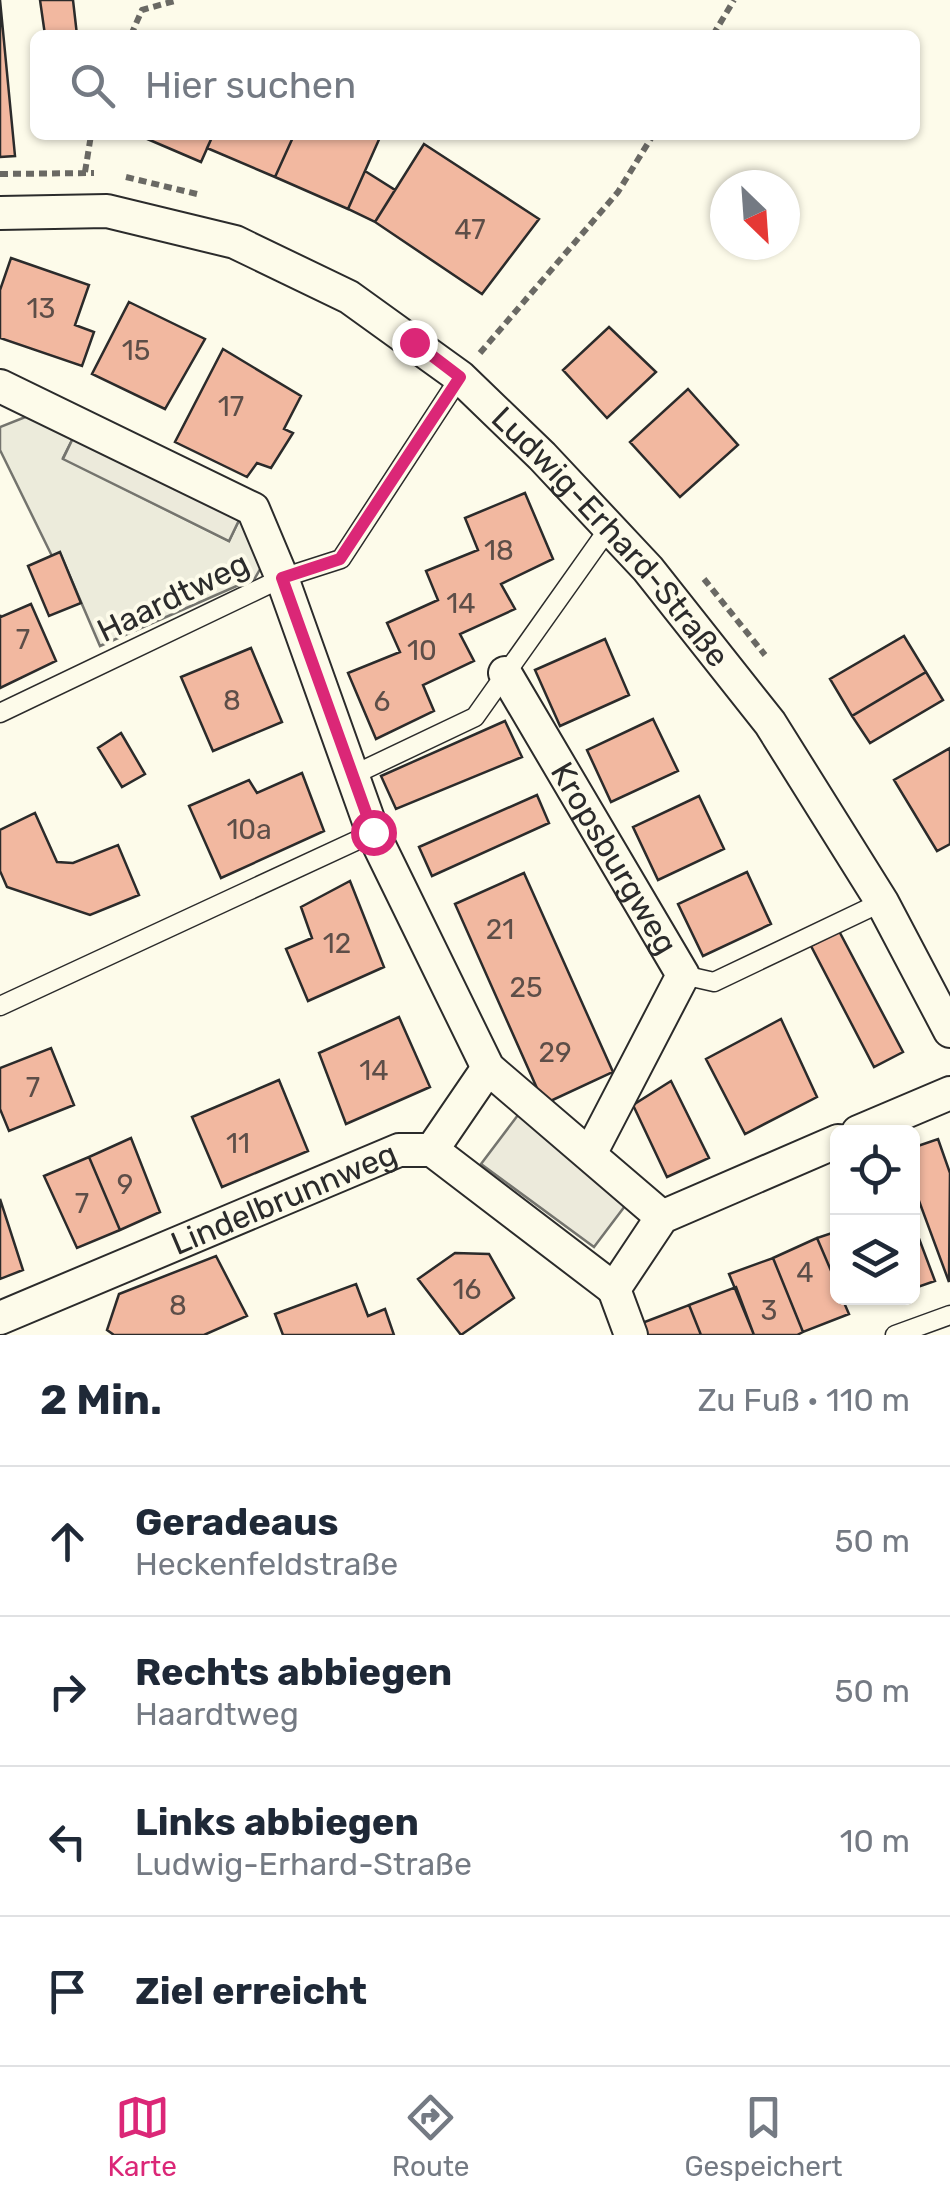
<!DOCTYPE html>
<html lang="de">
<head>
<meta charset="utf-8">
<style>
	:root { --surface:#fff; --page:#f6f6f7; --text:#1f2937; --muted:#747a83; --line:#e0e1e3; --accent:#db2777 }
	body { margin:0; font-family:Rubik,sans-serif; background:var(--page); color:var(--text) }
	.controls { position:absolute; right:30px; bottom:30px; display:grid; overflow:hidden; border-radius:15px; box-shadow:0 2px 8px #0004 }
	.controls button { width:90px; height:90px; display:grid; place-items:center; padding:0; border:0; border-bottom:2px solid var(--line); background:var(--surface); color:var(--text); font:50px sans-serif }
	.compass { position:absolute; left:710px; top:170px; width:90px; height:90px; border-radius:50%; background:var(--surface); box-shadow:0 2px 8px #0004; rotate:155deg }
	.stop { position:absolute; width:30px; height:30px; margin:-22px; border:8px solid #db2777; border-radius:50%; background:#fff }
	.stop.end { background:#db2777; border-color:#fff; box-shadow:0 2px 10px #0008 }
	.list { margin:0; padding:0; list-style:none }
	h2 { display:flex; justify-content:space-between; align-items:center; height:130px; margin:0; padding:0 40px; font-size:42px }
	h2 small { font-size:32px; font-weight:400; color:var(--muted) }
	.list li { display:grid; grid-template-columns:65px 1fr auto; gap:30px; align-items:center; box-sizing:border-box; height:150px; padding:0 40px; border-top:2px solid var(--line) }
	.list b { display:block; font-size:38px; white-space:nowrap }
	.list p { margin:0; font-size:32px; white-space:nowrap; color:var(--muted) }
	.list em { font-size:32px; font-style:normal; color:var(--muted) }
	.icon { flex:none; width:55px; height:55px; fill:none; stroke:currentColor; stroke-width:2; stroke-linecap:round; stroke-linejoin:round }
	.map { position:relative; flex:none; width:950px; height:1335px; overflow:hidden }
	.search { position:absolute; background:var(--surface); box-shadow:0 2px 8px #0004; left:30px; right:30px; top:30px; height:110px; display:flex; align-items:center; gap:25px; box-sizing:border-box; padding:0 35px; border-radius:15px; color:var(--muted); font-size:38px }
	.sheet { height:730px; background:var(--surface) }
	nav { display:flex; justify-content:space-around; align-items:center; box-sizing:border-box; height:140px; border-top:2px solid var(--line); background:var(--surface); font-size:28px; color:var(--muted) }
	nav a { display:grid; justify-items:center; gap:5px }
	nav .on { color:var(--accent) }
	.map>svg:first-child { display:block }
	.green { fill:#ecebdb; stroke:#74746e; stroke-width:2.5 }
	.parking { fill:#eceadb; stroke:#74746e; stroke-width:2.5 }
	.building { fill:#f2b8a0; stroke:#2b2b2b; stroke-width:2.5 }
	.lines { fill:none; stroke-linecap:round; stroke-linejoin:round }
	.service-casing { stroke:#2b2b2b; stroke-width:21 }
	.minor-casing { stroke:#2b2b2b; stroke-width:36 }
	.path { stroke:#6a6964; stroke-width:6; stroke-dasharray:8 5; stroke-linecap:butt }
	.service { stroke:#fdfbea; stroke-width:18 }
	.minor { stroke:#fdfbea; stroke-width:32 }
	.route { stroke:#db2777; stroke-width:12 }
	.labels { text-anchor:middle; stroke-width:8; stroke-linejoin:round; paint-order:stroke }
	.number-label { font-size:28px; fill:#5d4e48 }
	.street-label { font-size:32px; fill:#2b2b2b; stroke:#fdfbea }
</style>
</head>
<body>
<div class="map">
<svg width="950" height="1335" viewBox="0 0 950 1335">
	<rect width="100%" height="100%" fill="#fdfbea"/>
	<path class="green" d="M38,412L75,434L63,458L229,541L241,516L267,557L255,578L100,646L60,553L52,556L0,450V427Z"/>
	<path class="parking" d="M75,434L241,516L229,541L63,459Z
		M518,1115L631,1198L594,1247L481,1164Z"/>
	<path class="building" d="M0,0L15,156L0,157Z
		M40,0H73L77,35H45Z
		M138,135H213L201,162Z
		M213,135H294L275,177L207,148Z
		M294,135H381L348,209L275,177Z
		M424,144L539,219L482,294L375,222Z
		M365,171L395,190L375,222L348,209Z
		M11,258L89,285L75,325L94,332L82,366L0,338V290Z
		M129,302L205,339L165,409L92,374Z
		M609,327L656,372L607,418L563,370Z
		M223,349L301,396L284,429L293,433L271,468L257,463L247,477L175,442Z
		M688,389L738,445L680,497L630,442Z
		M525,493L553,559L501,584L515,609L460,634L474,661L423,685L434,711L376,739L348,673L400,652L387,623L438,600L426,571L478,550L465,518Z
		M60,552L81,603L49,616L28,566Z
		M31,604L56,661L0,688V615L1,617Z
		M904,636L926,672L852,716L830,679Z
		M605,639L629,695L560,726L535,670Z
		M251,648L282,722L213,751L181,677Z
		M926,672L943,700L870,743L852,716Z
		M653,719L678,771L611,802L587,750Z
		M505,721L522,757L396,809L381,776Z
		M121,733L145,774L122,787L98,748Z
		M950,748V844L937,851L894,780Z
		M302,773L324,831L221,878L189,806L249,780L257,793Z
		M537,795L549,823L432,876L419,847Z
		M699,796L724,849L658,880L633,827Z
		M35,813L57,862L73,863L118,845L139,895L90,915L7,887L0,871V830Z
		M747,872L771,924L703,956L678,904Z
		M524,873L613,1072L544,1104L455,904Z
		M350,881L384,967L308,1001L286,949L312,938L301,907Z
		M839,931L903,1052L874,1067L811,946Z
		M399,1017L430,1087L346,1124L319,1053Z
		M781,1019L817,1097L745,1134L706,1059Z
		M51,1048L74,1105L9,1131L0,1109V1068Z
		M279,1080L308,1151L222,1187L192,1117Z
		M671,1081L709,1158L667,1177L633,1105Z
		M131,1138L160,1212L120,1230L89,1157Z
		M938,1139L950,1173L949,1282L912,1182V1148Z
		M89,1157L120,1230L77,1248L44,1176Z
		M0,1199L23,1270L0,1279Z
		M912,1220L935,1281L912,1289Z
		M838,1231V1287L817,1238Z
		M817,1238L838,1287V1298H842L849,1314L803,1332L773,1258Z
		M455,1253L489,1254L514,1298L461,1335L418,1279Z
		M216,1256L247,1316L204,1335H114L107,1330L119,1294Z
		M773,1258L803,1332L797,1335H754L729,1274Z
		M356,1284L368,1316L385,1309L394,1335H283L275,1314Z
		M736,1287L754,1335H701L689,1305Z
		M689,1305L701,1335H647L642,1323Z"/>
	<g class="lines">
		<g class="service-casing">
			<path id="service" d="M0,713L282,578L341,559L460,377
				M351,776L475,717L609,528
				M683,975L714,982L882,902
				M0,1006L373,833
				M895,1335L950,1315"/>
		</g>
		<g class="minor-casing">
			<g id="minor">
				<path id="s1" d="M0,213L107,211L235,242L349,297L460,377L542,456L648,569L770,723L882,902L950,1031"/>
				<path d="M0,386L253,509L282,578L373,833L488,1068L662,1217"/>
				<path id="s2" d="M505,673L683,975L590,1154"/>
				<path d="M858,1132L950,1093"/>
				<path d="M432,1150L488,1068"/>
				<path d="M614,1289L631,1335"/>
				<path id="s3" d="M0,1318L399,1150H432L614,1289L662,1217L838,1141"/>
			</g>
		</g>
		<path class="path" d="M131,35L142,10L178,0
			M713,35L734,0
			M85,172L91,135
			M0,174L94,173
			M126,177L201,195
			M480,353L618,192L653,135
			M704,579L765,655"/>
		<use href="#service" class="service"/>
		<use href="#minor" class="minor"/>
	</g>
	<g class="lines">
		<path class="route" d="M373,832L282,578L340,559L460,377L414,342"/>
	</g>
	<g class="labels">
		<g class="number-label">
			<text x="470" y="239">47</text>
			<text x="41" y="318">13</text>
			<text x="136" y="360">15</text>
			<text x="231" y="416">17</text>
			<text x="499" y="560">18</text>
			<text x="461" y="613">14</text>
			<text x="23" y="649">7</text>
			<text x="422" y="660">10</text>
			<text x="232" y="710">8</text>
			<text x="382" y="711">6</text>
			<text x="249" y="839">10a</text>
			<text x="500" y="939">21</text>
			<text x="337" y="953">12</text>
			<text x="526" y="997">25</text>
			<text x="555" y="1062">29</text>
			<text x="374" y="1080">14</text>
			<text x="33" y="1097">7</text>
			<text x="238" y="1153">11</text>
			<text x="125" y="1194">9</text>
			<text x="82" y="1213">7</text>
			<text x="805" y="1282">4</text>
			<text x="467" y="1299">16</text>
			<text x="178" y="1315">8</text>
			<text x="769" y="1320">3</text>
		</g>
		<g class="street-label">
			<text dy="11" stroke="none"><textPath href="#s1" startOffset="722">Ludwig-Erhard-Straße</textPath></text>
			<text transform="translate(173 597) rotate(-26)" y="11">Haardtweg</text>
			<text dy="11" stroke="none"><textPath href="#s2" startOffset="215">Kropsburgweg</textPath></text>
			<text dy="11" stroke="none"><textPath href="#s3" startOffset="308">Lindelbrunnweg</textPath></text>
		</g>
	</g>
</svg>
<div class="controls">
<button><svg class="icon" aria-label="locate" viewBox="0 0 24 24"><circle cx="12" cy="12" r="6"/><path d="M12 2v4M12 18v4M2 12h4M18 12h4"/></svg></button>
<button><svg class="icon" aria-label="layers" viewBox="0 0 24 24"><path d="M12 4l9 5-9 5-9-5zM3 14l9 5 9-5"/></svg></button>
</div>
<svg class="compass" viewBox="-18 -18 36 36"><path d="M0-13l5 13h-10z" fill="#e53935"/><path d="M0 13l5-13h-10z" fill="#747a83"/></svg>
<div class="stop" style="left:373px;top:832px"></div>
<div class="stop end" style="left:414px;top:342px"></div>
<div class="search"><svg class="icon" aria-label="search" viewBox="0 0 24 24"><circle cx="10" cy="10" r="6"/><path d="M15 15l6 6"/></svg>Hier suchen</div>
</div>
<section class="sheet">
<h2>2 Min.<small>Zu Fuß · 110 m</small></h2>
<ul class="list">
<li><svg class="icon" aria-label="ahead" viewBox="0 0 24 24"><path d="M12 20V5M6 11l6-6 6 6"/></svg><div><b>Geradeaus</b><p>Heckenfeldstraße</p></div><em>50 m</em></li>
<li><svg class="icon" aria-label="right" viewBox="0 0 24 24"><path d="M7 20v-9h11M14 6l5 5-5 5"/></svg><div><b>Rechts abbiegen</b><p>Haardtweg</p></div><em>50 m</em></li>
<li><svg class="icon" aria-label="left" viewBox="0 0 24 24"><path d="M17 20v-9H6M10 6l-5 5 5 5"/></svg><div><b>Links abbiegen</b><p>Ludwig-Erhard-Straße</p></div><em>10 m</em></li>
<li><svg class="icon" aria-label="arrive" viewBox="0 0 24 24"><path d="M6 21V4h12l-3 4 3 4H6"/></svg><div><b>Ziel erreicht</b></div></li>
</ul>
</section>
<nav>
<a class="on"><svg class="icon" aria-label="map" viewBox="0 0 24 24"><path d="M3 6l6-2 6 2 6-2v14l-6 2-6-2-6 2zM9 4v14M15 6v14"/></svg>Karte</a>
<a><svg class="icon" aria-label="directions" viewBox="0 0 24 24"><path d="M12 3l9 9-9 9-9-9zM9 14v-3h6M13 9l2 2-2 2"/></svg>Route</a>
<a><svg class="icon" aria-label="saved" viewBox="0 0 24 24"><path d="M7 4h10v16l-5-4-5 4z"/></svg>Gespeichert</a>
</nav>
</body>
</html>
